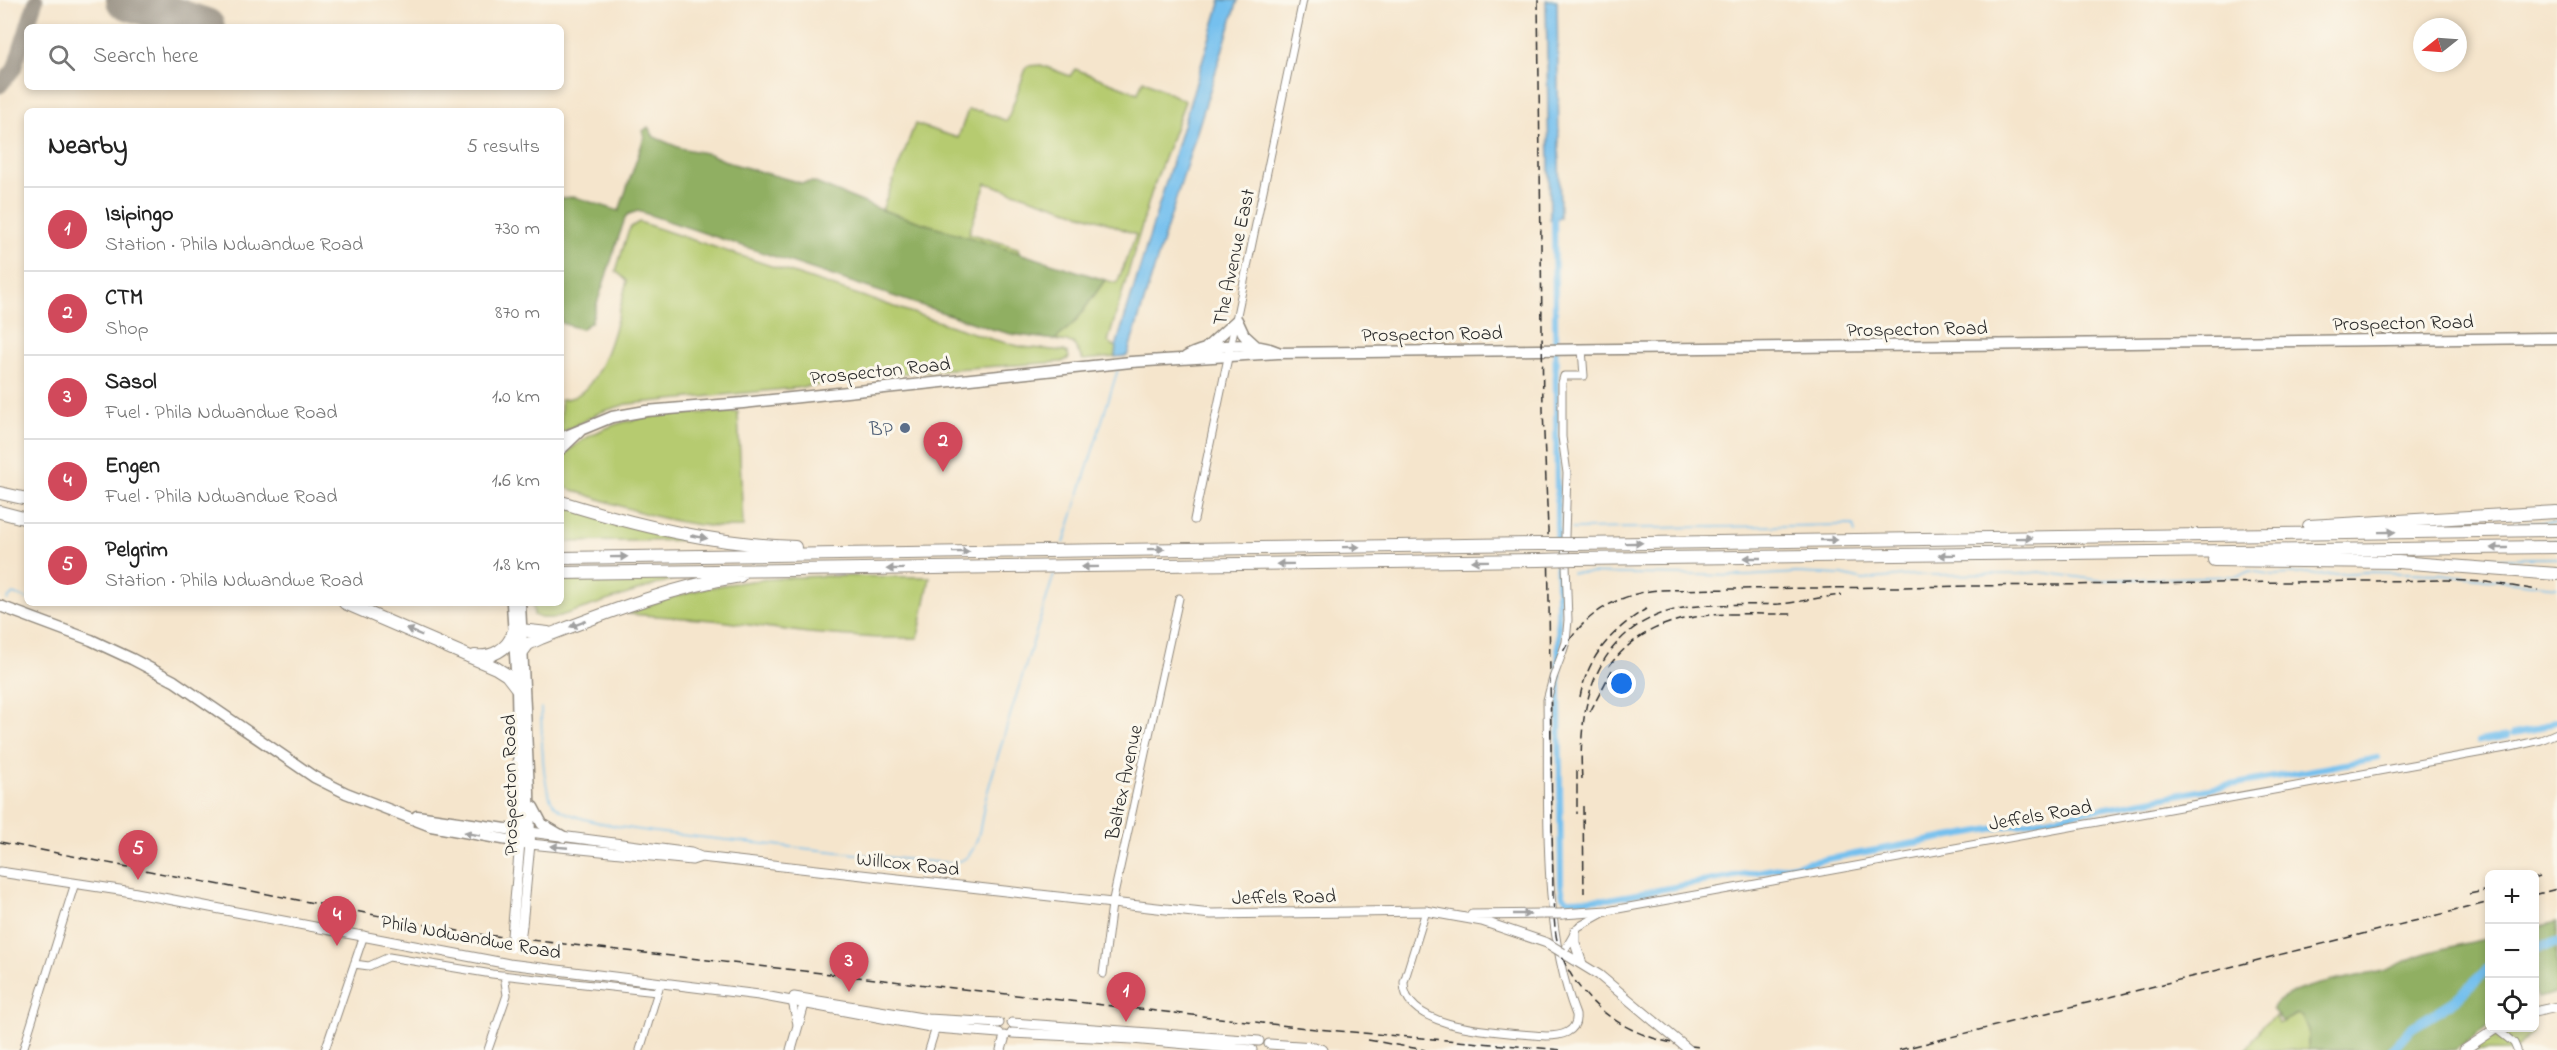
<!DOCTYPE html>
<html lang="en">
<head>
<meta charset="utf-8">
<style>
	:root { --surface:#fff; --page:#f6f6f6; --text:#222; --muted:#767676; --line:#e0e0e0; --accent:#d1495b }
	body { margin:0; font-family:"Indie Flower",sans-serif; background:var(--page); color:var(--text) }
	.controls { position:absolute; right:18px; bottom:18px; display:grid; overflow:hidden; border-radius:9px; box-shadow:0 3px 9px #0003 }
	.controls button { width:54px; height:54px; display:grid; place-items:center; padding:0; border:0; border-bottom:2px solid var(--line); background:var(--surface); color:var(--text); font:30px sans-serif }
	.compass { position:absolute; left:2413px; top:18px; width:54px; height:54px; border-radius:50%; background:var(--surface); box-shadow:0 3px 9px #0003; rotate:253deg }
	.you { position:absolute; left:1622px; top:684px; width:21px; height:21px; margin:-15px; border:4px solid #fff; border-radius:50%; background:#1a73e8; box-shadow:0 0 0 9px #1a73e833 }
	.badge { display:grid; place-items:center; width:39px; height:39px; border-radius:50%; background:var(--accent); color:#fff; font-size:20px; font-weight:700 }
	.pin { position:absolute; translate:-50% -50px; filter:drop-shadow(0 2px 3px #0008) }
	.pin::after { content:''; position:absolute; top:32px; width:21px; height:18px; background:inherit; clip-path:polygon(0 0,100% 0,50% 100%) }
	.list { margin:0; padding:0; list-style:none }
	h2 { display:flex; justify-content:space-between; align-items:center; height:78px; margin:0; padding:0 24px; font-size:26px }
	h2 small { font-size:20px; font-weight:400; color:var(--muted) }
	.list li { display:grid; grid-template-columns:39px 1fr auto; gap:18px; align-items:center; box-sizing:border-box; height:84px; padding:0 24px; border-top:2px solid var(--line) }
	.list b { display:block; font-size:22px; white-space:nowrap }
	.list p { margin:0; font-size:20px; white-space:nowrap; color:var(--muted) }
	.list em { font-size:20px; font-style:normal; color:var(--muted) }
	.icon { flex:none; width:33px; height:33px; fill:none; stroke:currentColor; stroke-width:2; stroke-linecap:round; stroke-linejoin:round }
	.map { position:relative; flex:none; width:2557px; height:1050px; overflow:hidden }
	.search { position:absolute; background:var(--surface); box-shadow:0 3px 9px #0003; left:24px; top:24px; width:540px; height:66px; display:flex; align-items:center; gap:15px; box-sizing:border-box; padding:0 21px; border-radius:9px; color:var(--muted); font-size:22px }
	.panel { position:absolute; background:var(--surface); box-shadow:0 3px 9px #0003; left:24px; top:108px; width:540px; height:498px; border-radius:9px }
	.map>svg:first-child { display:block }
	.green { fill:#b6cb6f; stroke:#707b4d; stroke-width:1.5 }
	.forest { fill:#90af62; stroke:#5e6d46; stroke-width:1.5 }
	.water { fill:#74c0ee; stroke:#50768c; stroke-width:1.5 }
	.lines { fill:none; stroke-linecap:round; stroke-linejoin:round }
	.stream { stroke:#74c0ee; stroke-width:1.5 }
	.canal { stroke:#74c0ee; stroke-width:6 }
	.river { stroke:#74c0ee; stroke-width:10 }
	.taxiway { stroke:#90887c; stroke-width:15 }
	.runway { stroke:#90887c; stroke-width:38 }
	.street-casing { stroke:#90887c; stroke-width:9 }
	.secondary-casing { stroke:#90887c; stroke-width:11 }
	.primary-casing { stroke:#90887c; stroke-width:13 }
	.highway-casing { stroke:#90887c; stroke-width:14 }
	.street { stroke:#fff; stroke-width:7 }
	.secondary { stroke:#fff; stroke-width:9 }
	.primary { stroke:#fff; stroke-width:10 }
	.highway { stroke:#fff; stroke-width:12 }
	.rail { stroke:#2b2b2b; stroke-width:1.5; stroke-dasharray:9 4.5; stroke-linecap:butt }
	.street-bridge-casing { stroke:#90887c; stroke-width:9; stroke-linecap:butt }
	.secondary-bridge-casing { stroke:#90887c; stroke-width:11; stroke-linecap:butt }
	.highway-bridge-casing { stroke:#90887c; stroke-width:14; stroke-linecap:butt }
	.street-bridge { stroke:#fff; stroke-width:7 }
	.secondary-bridge { stroke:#fff; stroke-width:9 }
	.highway-bridge { stroke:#fff; stroke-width:12 }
	.oneway { fill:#a0a0a0 }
	.service-dot { fill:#5c6f8a; stroke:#fbf7ec; stroke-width:2 }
	.labels { text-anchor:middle; stroke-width:6; stroke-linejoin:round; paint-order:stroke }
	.street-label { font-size:20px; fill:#2b2b2b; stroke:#fbf7ec }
	.service-label { font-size:20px; fill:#4e5e75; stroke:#fbf7ec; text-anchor:end }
</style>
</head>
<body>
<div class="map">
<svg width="2557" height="1050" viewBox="0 0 2557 1050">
	<rect width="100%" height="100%" fill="#fbf7ec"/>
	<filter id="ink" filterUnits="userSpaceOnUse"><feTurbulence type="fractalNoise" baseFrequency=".0167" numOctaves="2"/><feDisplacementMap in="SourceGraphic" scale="12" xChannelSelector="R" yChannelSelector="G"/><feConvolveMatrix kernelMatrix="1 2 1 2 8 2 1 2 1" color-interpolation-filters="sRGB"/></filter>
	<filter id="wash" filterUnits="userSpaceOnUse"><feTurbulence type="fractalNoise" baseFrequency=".008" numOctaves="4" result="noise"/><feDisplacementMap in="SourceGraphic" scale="24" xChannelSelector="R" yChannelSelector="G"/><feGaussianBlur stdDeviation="1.35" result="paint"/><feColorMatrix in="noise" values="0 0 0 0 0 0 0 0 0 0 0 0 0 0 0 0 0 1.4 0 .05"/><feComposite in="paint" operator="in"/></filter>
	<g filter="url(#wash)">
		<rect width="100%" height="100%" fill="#f5e5cc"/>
		<path class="green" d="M1041,65L1070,76L1075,69L1138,93L1143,80L1185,101L1151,194L1108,342L1116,347L1115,357L1083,360L1073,343L1055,340L1076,321L1105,280L1117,283L1136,235L1106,222L986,183L969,233L1018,248L1020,255L882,210L915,124L958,138L968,110L981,111L1007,121L1027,66Z
			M639,222L991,339L1022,347L1064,351L1068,353L1069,358L1062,362L920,371L796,388L627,404L601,412L561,433V399C602,403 619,311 627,281L616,271L628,232L631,227Z
			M738,412L743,527C682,530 619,506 561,486V458C608,410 676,414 738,412Z
			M561,505L703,540L561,542Z
			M683,576L554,618H541L534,615L533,603H561V579Z
			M827,576L930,577L918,638H877L808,633L713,620L628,614C697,584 752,578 827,576Z
			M2297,1014L2302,1016L2308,1030V1050H2246L2263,1025L2276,1016L2279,1024Z
			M2505,1028H2533L2532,1033L2514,1050H2471Z"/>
		<path class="forest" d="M648,127L654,137L680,148L710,154L730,163L801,183L813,182L882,210L1105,280L1076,321L1055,340L1011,334L992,329L638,211L629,214L625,218L591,322L581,329L561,323V198L575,197L619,211L644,138L643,131Z
			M2557,922V993L2537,998L2534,992L2535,927Z
			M2489,938V1025L2455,1050H2308V1030L2302,1016L2296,1014L2283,1022L2272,1009C2277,987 2362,976 2383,971C2395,967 2406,960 2417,956C2440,948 2466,944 2489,938Z"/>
		<path class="water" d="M1221,0H1238L1127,356L1115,357L1116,347Z
			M1546,0H1557L1560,218L1550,219Z"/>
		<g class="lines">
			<path class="stream" d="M2434,526L2557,522
				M1572,529L1853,525L1855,533
				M2445,541L2557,540
				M1064,543L1118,369
				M2433,559L2557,558
				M1572,573L1746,576L1796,573L1842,575L1863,580L1913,575L2019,574L2039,572L2099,580L2237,576L2250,571L2274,575L2310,573L2321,575L2366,572L2442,574L2557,587
				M7,600L13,594L27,599
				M39,603L44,605
				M541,708C542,731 541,785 553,803C565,822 648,831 671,834L922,861C935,861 956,866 967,857C980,845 981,818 985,801C1006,725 1031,650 1054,574"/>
			<path class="canal" d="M1554,211L1561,885L1563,896L1568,900L1609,899L2378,758
				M2513,734L2535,730L2557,720
				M2479,741L2507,736"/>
			<path class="river" d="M2534,947L2557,943
				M2392,1050L2411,1028L2453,1002L2490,967"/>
			<path class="taxiway" d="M27,27L36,0
				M0,86L14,69L27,28"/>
			<path class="runway" d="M125,0L206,27"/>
		</g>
	</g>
	<g filter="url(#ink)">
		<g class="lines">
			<g class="street-casing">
				<path id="street" d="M1194,520L1303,0
					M1562,654L1566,642L1568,620L1565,536L1567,473L1562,437V383L1564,376H1584L1582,349
					M1426,911L1404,982C1403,1033 1511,1032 1546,1036C1560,1036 1578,1033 1576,1015C1540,924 1549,798 1547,700L1553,678
					M1563,953L1578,927L1607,911L2511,747L2541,740L2557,733
					M354,964L369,966L389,957L492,974L657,992
					M1103,974L1112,904L1179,598
					M792,1001L797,1024
					M2495,1028L2514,1043L2517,1050
					M23,1050L75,883
					M325,1050L364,935
					M488,1050L507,995L504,975
					M640,1050L659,988
					M929,1050L937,1024"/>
			</g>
			<g class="secondary-casing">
				<path id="secondary" d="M530,832L691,853L701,857L1211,914L1426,911L1482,921L1547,943
					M0,872L126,891L509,964L759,995L936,1028L999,1033
					M1562,914L1607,911
					M1472,915L1544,914
					M513,924L520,842
					M522,925L530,844L692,860L701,857
					M1575,931V943L1582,964
					M1563,953L1599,975L1654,1021
					M794,997L928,1019L999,1023
					M2534,1012L2557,1007
					M1012,1023L1259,1041
					M1012,1033L1132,1039L1252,1050
					M1269,1044L1314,1047L1323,1050
					M791,1050L805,1001
					M1001,1050L1005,1036
					M2464,1050L2497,1028"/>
			</g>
			<g class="primary-casing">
				<path id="primary" d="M1206,348L1237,320L1244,335L1256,346
					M1186,357C1208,343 1255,342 1278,352
					M561,438L612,417L646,411L743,403L1131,362L1278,353L2557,338
					M561,449L580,431
					M512,603L517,688L520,842
					M0,606L91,640L132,659L174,681L314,777L346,793L431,826L530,844L529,792L520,603
					M533,807L542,824L564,837
					M417,816L527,832"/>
			</g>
			<g class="highway-casing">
				<path id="highway" d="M0,493L27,499
					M561,502C638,526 714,544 795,547
					M0,512L27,519
					M2309,526L2557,512
					M1575,544L2557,530
					M561,558L1539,544
					M1575,559L2557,547
					M2214,560L2398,562L2557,574
					M561,573L1539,560
					M345,603L496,668L507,675L517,688
					M522,652L528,644L541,638C606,613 671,587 740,576
					M475,656C491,658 508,650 513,633L520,630L548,633"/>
			</g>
			<use href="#street" class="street"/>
			<use href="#secondary" class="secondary"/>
			<use href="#primary" class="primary"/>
			<use href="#highway" class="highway"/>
			<path class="rail" d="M1538,0L1543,410L1548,529L1553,895C1554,915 1554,936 1561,954C1585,1014 1640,1043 1702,1047
				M1609,666C1657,604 1725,615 1795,614
				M1554,678C1565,627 1607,595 1658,590L2448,580L2486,582L2538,590
				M1580,697C1588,656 1612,630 1646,609
				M1590,712L1612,670
				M1577,771V814
				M1582,779C1577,705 1595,628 1678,609C1710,602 1746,606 1779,604C1800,602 1821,597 1842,595
				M1583,806L1584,893
				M0,842L468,933L1316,1029L1563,1050
				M2534,879L2540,877
				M2469,894L2490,890
				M2534,895L2557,889
				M1368,1040L1425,1050
				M1899,1050L2490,902"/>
			<g class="street-bridge-casing">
				<path id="street-bridge" d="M1553,678L1562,654"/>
			</g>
			<g class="secondary-bridge-casing">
				<path id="secondary-bridge" d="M1544,914H1562
					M1547,943L1563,953
					M511,948L513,924
					M519,949L522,925
					M1654,1021L1689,1050"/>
			</g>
			<g class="highway-bridge-casing">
				<path id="highway-bridge" d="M1539,544H1575
					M1539,560L1575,559"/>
			</g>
			<use href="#street-bridge" class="street-bridge"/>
			<use href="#secondary-bridge" class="secondary-bridge"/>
			<use href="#highway-bridge" class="highway-bridge"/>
		</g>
		<defs><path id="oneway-solid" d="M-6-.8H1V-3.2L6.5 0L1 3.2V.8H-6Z" transform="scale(1.5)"/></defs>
		<g class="oneway">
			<use href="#oneway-solid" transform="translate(2387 532) rotate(-1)"/>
			<use href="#oneway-solid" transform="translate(699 537) rotate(11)"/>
			<use href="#oneway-solid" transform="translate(2024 538) rotate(-1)"/>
			<use href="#oneway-solid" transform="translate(1829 540)"/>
			<use href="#oneway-solid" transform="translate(1634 543) rotate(-1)"/>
			<use href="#oneway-solid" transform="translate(1351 547) rotate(-1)"/>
			<use href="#oneway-solid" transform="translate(2499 548) rotate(180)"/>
			<use href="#oneway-solid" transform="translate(1156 549) rotate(-1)"/>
			<use href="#oneway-solid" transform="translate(961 552) rotate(-1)"/>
			<use href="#oneway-solid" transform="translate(1947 555) rotate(179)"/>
			<use href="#oneway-solid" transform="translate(619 557) rotate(-1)"/>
			<use href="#oneway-solid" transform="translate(1752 558) rotate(180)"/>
			<use href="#oneway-solid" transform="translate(1480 561) rotate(179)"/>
			<use href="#oneway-solid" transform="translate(1285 564) rotate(179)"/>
			<use href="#oneway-solid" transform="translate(1090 567) rotate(179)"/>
			<use href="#oneway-solid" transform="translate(895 569) rotate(179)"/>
			<use href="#oneway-solid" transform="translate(578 624) rotate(160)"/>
			<use href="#oneway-solid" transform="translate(414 632) rotate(-157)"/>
			<use href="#oneway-solid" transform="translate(472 834) rotate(-170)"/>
			<use href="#oneway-solid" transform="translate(559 847) rotate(-175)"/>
			<use href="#oneway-solid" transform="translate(1522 914)"/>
		</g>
	</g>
	<circle class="service-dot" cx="905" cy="428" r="6"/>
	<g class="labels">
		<g class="street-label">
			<text transform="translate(1233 257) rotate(-78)" y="7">The Avenue East</text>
			<text transform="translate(2403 322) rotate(-1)" y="7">Prospecton Road</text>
			<text transform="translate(1917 328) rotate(-1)" y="7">Prospecton Road</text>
			<text transform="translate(1432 333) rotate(-1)" y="7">Prospecton Road</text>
			<text transform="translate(880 370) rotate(-6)" y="7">Prospecton Road</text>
			<text transform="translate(1123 782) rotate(-78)" y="7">Baltex Avenue</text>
			<text transform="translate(509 785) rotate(-91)" y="7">Prospecton Road</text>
			<text transform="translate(2040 814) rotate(-10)" y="7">Jeffels Road</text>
			<text transform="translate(908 863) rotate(6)" y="7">Willcox Road</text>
			<text transform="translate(1284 896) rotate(-1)" y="7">Jeffels Road</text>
			<text transform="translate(471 936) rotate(10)" y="7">Phila Ndwandwe Road</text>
		</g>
		<g class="service-label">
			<text x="893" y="435">BP</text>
		</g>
	</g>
</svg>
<div class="controls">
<button>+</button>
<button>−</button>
<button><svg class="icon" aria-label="locate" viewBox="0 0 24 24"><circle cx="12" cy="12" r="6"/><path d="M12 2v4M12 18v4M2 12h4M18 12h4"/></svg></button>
</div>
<svg class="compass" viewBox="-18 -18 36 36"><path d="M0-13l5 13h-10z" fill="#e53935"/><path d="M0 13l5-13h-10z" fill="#767676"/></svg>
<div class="you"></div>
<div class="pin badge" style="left:1126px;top:1022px">1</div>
<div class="pin badge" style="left:943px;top:472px">2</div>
<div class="pin badge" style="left:849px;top:992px">3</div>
<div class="pin badge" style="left:337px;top:946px">4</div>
<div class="pin badge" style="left:138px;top:880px">5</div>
<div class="search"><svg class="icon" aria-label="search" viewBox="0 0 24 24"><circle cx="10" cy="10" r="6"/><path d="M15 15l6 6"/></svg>Search here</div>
<section class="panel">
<h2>Nearby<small>5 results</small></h2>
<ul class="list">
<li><span class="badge">1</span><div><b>Isipingo</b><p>Station · Phila Ndwandwe Road</p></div><em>730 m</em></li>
<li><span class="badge">2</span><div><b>CTM</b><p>Shop</p></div><em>870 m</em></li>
<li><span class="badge">3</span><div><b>Sasol</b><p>Fuel · Phila Ndwandwe Road</p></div><em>1.0 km</em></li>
<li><span class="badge">4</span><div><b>Engen</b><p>Fuel · Phila Ndwandwe Road</p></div><em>1.6 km</em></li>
<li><span class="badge">5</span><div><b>Pelgrim</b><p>Station · Phila Ndwandwe Road</p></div><em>1.8 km</em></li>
</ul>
</section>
</div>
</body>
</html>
